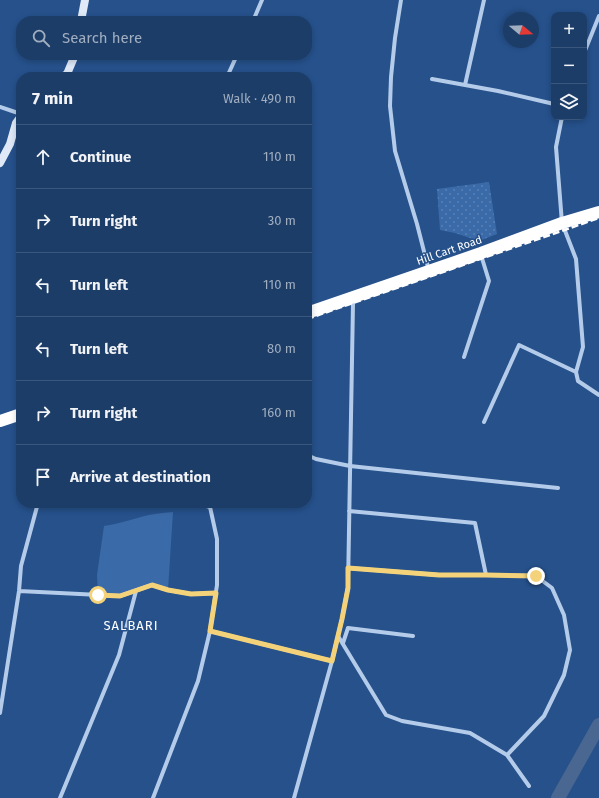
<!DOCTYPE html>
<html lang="en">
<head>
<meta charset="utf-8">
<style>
	:root { --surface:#1c3d68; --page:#25446e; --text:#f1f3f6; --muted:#a0aec0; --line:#3a567c }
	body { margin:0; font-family:"Fira Sans",sans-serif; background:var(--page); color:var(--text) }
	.controls { position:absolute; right:12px; top:12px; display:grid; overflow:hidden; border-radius:8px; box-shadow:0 2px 6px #0003 }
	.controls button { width:36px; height:36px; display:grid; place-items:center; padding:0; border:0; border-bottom:1px solid var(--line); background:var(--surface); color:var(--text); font:20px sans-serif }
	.compass { position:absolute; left:503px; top:12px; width:36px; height:36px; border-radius:50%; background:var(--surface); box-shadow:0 2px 6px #0003; rotate:109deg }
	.stop { position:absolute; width:12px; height:12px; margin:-9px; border:3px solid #f3d279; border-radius:50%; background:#fff }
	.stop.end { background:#f3d279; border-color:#fff; box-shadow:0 1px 4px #0008 }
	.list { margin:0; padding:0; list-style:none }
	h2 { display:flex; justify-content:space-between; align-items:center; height:52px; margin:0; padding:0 16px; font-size:17px }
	h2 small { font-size:13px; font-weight:400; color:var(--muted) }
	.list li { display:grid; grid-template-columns:26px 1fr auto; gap:12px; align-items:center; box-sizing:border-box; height:64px; padding:0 16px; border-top:1px solid var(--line) }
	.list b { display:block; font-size:15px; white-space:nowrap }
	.list em { font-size:13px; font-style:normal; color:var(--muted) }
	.icon { flex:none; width:22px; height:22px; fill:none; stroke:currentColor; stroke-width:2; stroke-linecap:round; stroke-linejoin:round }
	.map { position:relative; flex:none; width:599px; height:798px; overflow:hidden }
	.search { position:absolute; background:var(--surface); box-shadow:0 2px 6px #0003; left:16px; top:16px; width:296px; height:44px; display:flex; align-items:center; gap:10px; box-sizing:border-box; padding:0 14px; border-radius:16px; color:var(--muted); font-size:15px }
	.panel { position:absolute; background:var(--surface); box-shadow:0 2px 6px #0003; left:16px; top:72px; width:296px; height:436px; border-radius:16px }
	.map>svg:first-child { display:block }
	.green { fill:url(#green-dots) }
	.pitch { fill:#3a6aa8 }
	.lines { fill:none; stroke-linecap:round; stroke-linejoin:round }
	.river { stroke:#496791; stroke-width:14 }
	.street { stroke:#b4ccea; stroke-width:4 }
	.secondary { stroke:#dfe9f8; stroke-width:8 }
	.highway { stroke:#fff; stroke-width:12 }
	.rail { stroke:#fff; stroke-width:2.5; stroke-dasharray:7 3; stroke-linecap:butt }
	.route { stroke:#f3d279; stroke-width:5 }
	.labels { text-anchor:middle; stroke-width:3; stroke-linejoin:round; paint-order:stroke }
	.street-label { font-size:11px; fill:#fff; stroke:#26518b }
	.quarter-label { font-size:13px; letter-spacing:1px; fill:#fff; stroke:#26518b }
</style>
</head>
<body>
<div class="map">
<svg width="599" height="798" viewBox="0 0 599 798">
	<defs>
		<pattern id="green-dots" width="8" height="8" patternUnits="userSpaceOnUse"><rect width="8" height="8" fill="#3a6aa8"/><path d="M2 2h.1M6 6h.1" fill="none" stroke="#5880b5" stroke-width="1.8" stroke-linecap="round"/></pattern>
	</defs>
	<rect width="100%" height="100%" fill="#26518b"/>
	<path class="green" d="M489,182L497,234L479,241L455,233L440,230L437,189Z"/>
	<path class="pitch" d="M173,512L170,559L168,590L152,585L120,596L98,595L97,575L104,526C117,524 129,520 141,517C151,514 162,513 173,512Z"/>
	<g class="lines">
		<path class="river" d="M558,798L599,725"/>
		<path class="street" d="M401,0L395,38L391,77L390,106L395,151L417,224L429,271
			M253,21L262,0
			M584,53L599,16
			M227,77L237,55
			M432,79L498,91L554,104
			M465,85L484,0
			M0,107L21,114
			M464,357L489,281L481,255
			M576,372L578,381L599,395
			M484,422L519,345L576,372L583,347L576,259L562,223L556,147L562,117
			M307,455L316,459L350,466L558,488
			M349,511L475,523L486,575L536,576L552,588L564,615L570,650L564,675L544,716L507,755
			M348,568L439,575H486
			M19,591L120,596L152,585L168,590L191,594L216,593
			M210,631L332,661
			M338,636L386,715L402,721L470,733L507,755L529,786
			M343,643L348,628L413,636
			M0,713L19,591L21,566L38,503
			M60,798L119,655L136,591
			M153,798L198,681L210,631L217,585V539L210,507L196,503
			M294,798L332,661L342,619L348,587L353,303L351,298"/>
		<path class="secondary" d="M81,21L85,0
			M62,77L67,74L75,55
			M0,163L10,144L16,123L21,116"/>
		<path class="highway" d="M307,313L481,253L562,223L599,212
			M0,421L21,414"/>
		<path class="rail" d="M307,319L599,218
			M0,424L21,417"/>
	</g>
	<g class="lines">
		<path class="route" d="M98,595L120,596L152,585L168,590L191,594L216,593L210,631L332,661L342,619L348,588V568L439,575H486L536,576"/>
	</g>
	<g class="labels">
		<g class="street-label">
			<text transform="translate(449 250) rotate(-19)" y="4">Hill Cart Road</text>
		</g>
		<g class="quarter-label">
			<text x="131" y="630">SALBARI</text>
		</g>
	</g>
</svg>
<div class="controls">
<button>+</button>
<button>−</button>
<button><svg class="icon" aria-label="layers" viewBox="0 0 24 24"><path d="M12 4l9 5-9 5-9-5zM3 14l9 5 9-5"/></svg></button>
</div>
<svg class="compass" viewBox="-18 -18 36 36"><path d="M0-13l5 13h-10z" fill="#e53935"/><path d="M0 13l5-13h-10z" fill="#a0aec0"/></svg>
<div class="stop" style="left:98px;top:595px"></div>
<div class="stop end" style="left:536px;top:576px"></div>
<div class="search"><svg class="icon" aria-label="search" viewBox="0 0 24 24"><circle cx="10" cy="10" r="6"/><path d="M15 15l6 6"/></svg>Search here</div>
<section class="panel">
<h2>7 min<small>Walk · 490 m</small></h2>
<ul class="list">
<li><svg class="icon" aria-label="ahead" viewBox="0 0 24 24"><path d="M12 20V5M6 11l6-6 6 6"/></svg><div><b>Continue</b></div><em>110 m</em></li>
<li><svg class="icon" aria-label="right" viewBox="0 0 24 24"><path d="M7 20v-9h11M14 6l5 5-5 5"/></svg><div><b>Turn right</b></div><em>30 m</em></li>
<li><svg class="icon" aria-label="left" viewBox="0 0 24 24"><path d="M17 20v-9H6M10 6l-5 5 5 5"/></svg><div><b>Turn left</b></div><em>110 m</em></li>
<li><svg class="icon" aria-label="left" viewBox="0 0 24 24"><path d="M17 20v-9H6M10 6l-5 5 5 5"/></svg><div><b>Turn left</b></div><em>80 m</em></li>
<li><svg class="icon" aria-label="right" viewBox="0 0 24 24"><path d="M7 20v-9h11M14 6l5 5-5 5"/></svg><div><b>Turn right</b></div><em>160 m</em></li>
<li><svg class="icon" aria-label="arrive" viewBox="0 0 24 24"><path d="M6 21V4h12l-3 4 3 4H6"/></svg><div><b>Arrive at destination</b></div></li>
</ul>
</section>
</div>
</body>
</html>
